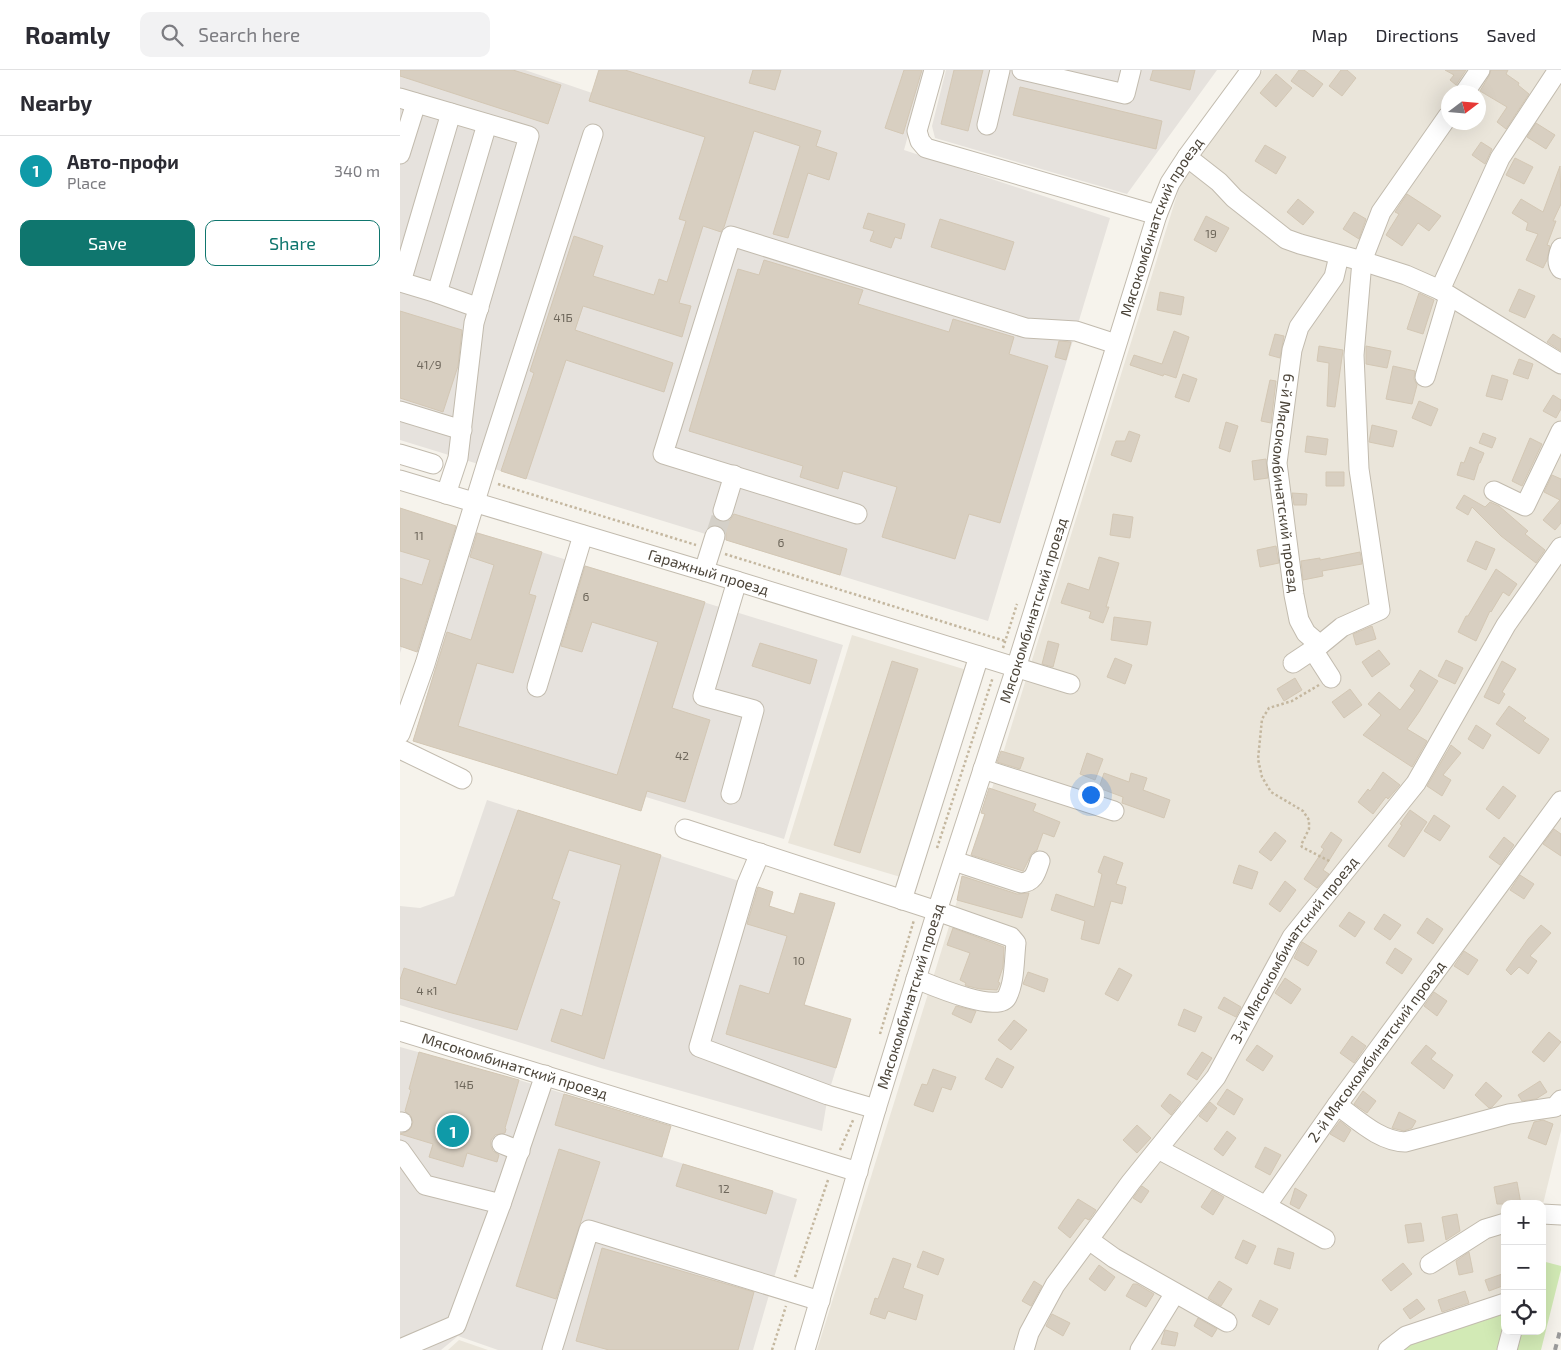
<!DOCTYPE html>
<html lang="en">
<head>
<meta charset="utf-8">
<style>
	:root { --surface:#fff; --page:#f2f2f3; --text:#2b2b33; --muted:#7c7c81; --line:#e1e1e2; --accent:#0f766e }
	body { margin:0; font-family:"Exo 2",sans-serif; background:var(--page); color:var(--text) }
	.controls { position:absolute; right:15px; bottom:15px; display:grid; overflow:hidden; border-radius:10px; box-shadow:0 5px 20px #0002 }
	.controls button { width:45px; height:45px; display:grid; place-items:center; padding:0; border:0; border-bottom:1px solid var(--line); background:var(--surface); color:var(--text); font:25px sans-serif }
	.compass { position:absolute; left:1041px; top:15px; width:45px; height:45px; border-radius:50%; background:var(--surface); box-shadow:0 5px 20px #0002; rotate:74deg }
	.you { position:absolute; left:690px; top:724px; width:18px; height:18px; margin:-12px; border:4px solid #fff; border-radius:50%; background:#1a73e8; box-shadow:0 0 0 8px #1a73e833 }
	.badge { display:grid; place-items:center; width:32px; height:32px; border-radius:50%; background:var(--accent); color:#fff; font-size:16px; font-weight:700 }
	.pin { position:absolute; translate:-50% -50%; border:2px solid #fff; box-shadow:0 1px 5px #0006 }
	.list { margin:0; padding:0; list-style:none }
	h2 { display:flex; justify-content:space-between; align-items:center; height:65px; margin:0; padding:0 20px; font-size:21px }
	h2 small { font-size:16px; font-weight:400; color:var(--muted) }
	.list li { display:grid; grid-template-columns:32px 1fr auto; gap:15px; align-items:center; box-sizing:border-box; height:70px; padding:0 20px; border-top:1px solid var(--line) }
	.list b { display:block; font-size:19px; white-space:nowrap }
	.list p { margin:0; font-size:16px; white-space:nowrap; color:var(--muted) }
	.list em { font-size:16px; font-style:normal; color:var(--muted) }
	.actions { display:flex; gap:10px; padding:15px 20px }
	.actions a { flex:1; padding:11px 0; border:1px solid var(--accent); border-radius:10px; text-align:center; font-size:18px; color:var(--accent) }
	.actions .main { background:var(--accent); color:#fff }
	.icon { flex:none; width:28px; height:28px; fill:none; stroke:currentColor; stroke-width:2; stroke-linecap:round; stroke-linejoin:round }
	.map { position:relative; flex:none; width:1161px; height:1280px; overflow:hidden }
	header { display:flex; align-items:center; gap:30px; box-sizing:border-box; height:70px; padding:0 25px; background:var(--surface); border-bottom:1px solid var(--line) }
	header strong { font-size:24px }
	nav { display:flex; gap:28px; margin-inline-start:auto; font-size:18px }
	.search { width:350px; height:45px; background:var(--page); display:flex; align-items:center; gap:12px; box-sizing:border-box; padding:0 18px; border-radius:10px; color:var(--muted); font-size:19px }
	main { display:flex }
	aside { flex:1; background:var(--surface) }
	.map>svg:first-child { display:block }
	.residential { fill:#eae5da; fill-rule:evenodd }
	.industrial { fill:#e6e2dd }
	.green { fill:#d2eab5 }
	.building { fill:#d8cfc1; stroke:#d3c7b4 }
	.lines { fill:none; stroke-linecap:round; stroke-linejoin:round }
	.minor-tunnel { stroke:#d4d0c8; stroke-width:19; stroke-dasharray:19 9; stroke-linecap:butt }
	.minor-casing { stroke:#c2bbae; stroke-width:21 }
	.path { stroke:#c4b79f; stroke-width:2.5; stroke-dasharray:2.5 2.5; stroke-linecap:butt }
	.minor { stroke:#fff; stroke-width:19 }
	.rail { stroke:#9a9a9a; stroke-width:4; stroke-dasharray:6 6; stroke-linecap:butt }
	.labels { text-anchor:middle; stroke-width:4; stroke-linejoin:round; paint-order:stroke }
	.number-label { font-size:12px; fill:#6e675b }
	.street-label { font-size:15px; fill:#4b4439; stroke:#fff }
</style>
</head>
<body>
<header>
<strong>Roamly</strong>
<div class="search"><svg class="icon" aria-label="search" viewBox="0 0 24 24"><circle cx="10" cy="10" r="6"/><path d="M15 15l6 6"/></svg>Search here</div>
<nav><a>Map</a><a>Directions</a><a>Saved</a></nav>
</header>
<main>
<aside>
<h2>Nearby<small></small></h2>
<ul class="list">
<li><span class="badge" style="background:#0f9aa8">1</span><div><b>Авто-профи</b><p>Place</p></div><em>340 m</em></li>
</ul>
<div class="actions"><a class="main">Save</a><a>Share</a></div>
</aside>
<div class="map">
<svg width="1161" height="1280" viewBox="0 0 1161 1280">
	<rect width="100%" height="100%" fill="#f6f3ec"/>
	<path class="residential" d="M863,0H1161V1061L1142,1138V1134H1105V1233L988,1280H417L781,112ZM1048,22H1078V52H1048Z
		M452,565L570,601L507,809L388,773Z
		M59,1270L88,1280H48Z"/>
	<path class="industrial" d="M0,0H125L192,23L198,0H526L504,80L710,148L588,551L0,370Z
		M546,0H817L727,124L535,68L532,56Z
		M0,438L61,458L21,583L2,577L0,583Z
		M76,462L443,575L384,769L246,727L241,741L13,671Z
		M87,730L373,822L369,836L393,844L400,823L435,833L404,934L451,949L428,1025L422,1061L201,998L0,935V836L20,838L54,826Z
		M0,977L119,1010L271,1056L262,1087L397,1129L353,1280H98L58,1266L41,1280H0Z"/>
	<path class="green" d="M1142,1191L1161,1196V1200L1141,1280H988L1105,1233V1261H1142Z"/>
	<path class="building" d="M0,0H113L161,15L148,54L0,6Z
		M199,0H225L421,61L416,76L437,83L429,110L408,103L388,168L373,164L400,76L354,61L324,157L321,162L303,156L279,233L291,236L282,267L183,236L175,260L273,293L264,322L166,290L126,409L101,401L134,303L130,301L174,166L203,176L193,206L254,225L259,209L267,212L286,151L279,149L305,67L189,31Z
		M353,0H381L375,20L349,13Z
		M504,0H522L503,64L485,58Z
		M554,0H583L568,61L541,54Z
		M753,0H795L790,20L750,10Z
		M899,0H904L923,14L913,27L891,11Z
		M941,0H947L956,8L942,26L929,16Z
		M1045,0H1066L1056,15L1050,10L1054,5Z
		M1091,0H1108L1106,4L1119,13L1118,15L1129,24L1106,59L1097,52L1107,37L1080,21L1089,6Z
		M876,4L892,18L876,37L860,23Z
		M620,17L762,51L756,79L613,45Z
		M1136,53L1155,65L1146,79L1127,67Z
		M1081,72L1092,79L1085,94L1072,85Z
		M865,75L886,87L876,104L855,91Z
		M1115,88L1133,97L1124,114L1106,105Z
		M1160,96L1161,134L1153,151H1156L1147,175L1150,176L1147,190L1143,198L1126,190L1138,164L1126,160L1128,153L1112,143L1121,129L1143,142Z
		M1007,124L1041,146L1029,161L1018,153L1002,176L986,165L999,144L995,142Z
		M898,129L914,142L903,155L887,142Z
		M954,142L966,149L959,169L943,159Z
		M468,143L505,154L501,169L495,167L491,178L470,171L474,161L463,158Z
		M806,146L829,158L816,182L794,170Z
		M540,149L614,172L605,200L531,177Z
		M364,190L463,220L458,234L549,262L553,249L614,267L609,284L648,296L600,453L569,444L555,489L482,467L497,417L443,401L438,419L400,407L403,396L289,361L338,199L359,205Z
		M1119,219L1135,226L1125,248L1109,241Z
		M760,222L784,227L781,245L757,240Z
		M1019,223L1034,230L1023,264L1007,259Z
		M0,241L62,260L58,296L43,342L0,328Z
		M774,261L789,267L776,308L764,304L763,306L730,295L734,285L762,294Z
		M875,264L884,266L880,288L869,285Z
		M1153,264L1161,269V281L1147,272Z
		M659,271L671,272L666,290L655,287Z
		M919,276L943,280L935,337L927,336L929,293L917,291Z
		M966,276L991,281L987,298L966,294Z
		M1119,289L1133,294L1128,309L1113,304Z
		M993,296L1015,301L1014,309L1017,315L1012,334L986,329Z
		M783,304L797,309L789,332L775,327Z
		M1092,305L1108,310L1102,330L1086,326Z
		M870,310L876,311L871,353L861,351Z
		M1153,325L1161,330V339L1156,348L1143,341Z
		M1019,331L1038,339L1031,356L1012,348Z
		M826,352L838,356L830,382L819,378Z
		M972,355L997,361L993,377L969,372Z
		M729,361L740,365L731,392L711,385L716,371H725Z
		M1083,363L1096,368L1092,378L1079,373Z
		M907,366L928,369L926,385L905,382Z
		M1130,368L1142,374L1122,416L1112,411Z
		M1070,377L1084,383L1080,393H1079L1074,410L1057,405L1061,392L1064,393Z
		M866,389L868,408L854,410L852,391Z
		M926,402H944V416H926Z
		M1152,405L1161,409V453L1155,460L1143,450L1160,430L1144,422Z
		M892,423L907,424L906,435H894Z
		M1064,425L1085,437L1090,432L1099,436L1128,461L1125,464L1145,480L1136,493L1101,466L1072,437L1068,445L1056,438Z
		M0,438L56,456L17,582L0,576V508L22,515L30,490L0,481Z
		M334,444L447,479L440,505L326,470V463L323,458L318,455L311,456L314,447L319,452H325L330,450Z
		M713,444L733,447L730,468L710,465Z
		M77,463L142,482L129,524L136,526L113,603L77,593L58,656L217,705L258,572L192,552L182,582L161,576L185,496L305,532L272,638L310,650L285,732L247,721L241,741L13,671L47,562L71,570L94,495L70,487Z
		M1076,471L1095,479L1086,500L1067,491Z
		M876,476L879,493L860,497L857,480Z
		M960,482L962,494L922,501L923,506L903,510L901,491L920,488V490Z
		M699,487L719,493L706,537H709L703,553L689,548L691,542L661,533L668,513L689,520Z
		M1096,499L1117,514L1109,526L1103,522L1091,542L1090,541L1076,571L1058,562L1066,546H1068Z
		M714,547L751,552L747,575L711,570Z
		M972,556L976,569L956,575L953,564Z
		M648,571L659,574L653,597L642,594Z
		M360,573L417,590L410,614L352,596Z
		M979,580L990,594L972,607L962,592Z
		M715,588L732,595L725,614L707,607Z
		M1046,590L1063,598L1055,614L1038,606Z
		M492,591L518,599L460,783L434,775Z
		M1102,591L1116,599L1102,622L1105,624L1099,634L1084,627Z
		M1020,600L1038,611L1019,642L1007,659L1027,671L1012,697L963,665L981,645L968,634L979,622L1000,640L1015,620L1010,616Z
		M895,608L902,620L884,631L877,619Z
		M950,619L962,635L944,648L932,632Z
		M1109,636L1126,648L1123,651L1149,669L1139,684L1096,654Z
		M1076,655L1091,665L1083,679L1068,669Z
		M1051,675L1061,683L1043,705L1051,710L1042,726L1027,716Z
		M601,681L624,688L620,699L597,692Z
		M687,683L703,689L695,710L680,704Z
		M983,702L1000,715L988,729L986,727L973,744L958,732L968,719L970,721Z
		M704,703L729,712L731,703L747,708L743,720L770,730L764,748L722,733L723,727L699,718Z
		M1103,716L1116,726L1099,749L1086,739Z
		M589,718L636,734L633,741L660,752L654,767L643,763L637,780L632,783L623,801L571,785L585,744L581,743Z
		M118,740L261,785L204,989L151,971L161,939L182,946L221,795L169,780L152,829L160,832L117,960L48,942L0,928V910L4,898L56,915Z
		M1010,740L1027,752L1004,787L988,776L1002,755L1000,754Z
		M1034,745L1050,756L1040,771L1024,761Z
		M1154,759L1161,764V786L1143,774Z
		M875,762L886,771L871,791L859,782Z
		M931,762L942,770L923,800L929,804L917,818L904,809L924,779L921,777Z
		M1104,767L1114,775L1100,795L1089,787Z
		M704,786L723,793L716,814L726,817L722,834L711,831L699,874L681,869L685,851L651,840L656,824L694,837L702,804L698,802Z
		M839,795L858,802L852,819L833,813Z
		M1120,805L1134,814L1124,829L1110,820Z
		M562,806L617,824L629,823L622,848L557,830Z
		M885,811L896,820L880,842L869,834Z
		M358,817L373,822L369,836L394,844L400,823L435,833L404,935L451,949L436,998L326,964L340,915L369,924L387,866L347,854Z
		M949,842L965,852L955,867L939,856Z
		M984,844L1001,855L990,870L974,859Z
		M1027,848L1043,859L1033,874L1017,863Z
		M1141,855L1151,863L1130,886L1137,891L1128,904L1119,897L1111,905L1106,900L1128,869Z
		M553,858L604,877L603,897L598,912L600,913L597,920L580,919L567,916L565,915L566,913L560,910L570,883L547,875Z
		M902,872L917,881L908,896L894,888Z
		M995,878L1012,889L1002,904L986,893Z
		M1064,881L1078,890L1068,905L1054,896Z
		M719,898L732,905L718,931L705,924Z
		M628,902L648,909L644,922L623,914Z
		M885,908L901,919L891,934L875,923Z
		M1034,922L1047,931L1037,946L1024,936Z
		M824,927L841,937L836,947L818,938Z
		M556,936L576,941L571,953L552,944Z
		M784,939L802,947L795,962L778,955Z
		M614,950L627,960L611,980L598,970Z
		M1149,962L1161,972L1144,992L1132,982Z
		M952,966L966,976L954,993L940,983Z
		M857,975L873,986L863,1001L846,990Z
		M1026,975L1036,983L1031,989L1053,1005L1044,1019L1011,993Z
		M19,982L119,1010L105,1058L106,1059L105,1063L95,1065L91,1070V1076L93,1081L99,1085L97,1092L67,1083L63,1097L29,1087L33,1074L0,1064L8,1061L11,1058L13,1052L11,1046L5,1041L11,1020L9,1019Z
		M802,982L812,988L797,1010L787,1004Z
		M597,988L614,997L602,1018L585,1009Z
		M533,999L556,1007L551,1020L542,1017L533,1042L514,1035L522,1014L527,1015Z
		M1140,1011L1147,1022L1136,1029L1122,1031L1118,1025Z
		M1086,1012L1102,1026L1092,1037L1089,1038L1075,1025Z
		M827,1019L843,1029L834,1045L817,1034Z
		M963,1021L976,1031L967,1043L954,1034Z
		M164,1024L271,1056L262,1087L155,1055Z
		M770,1024L781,1032L771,1045L761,1036Z
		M810,1032L817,1038L807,1052L799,1046Z
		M999,1042L1016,1051L1012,1058L1004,1061L992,1058Z
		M1143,1050L1153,1054L1146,1075L1128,1068L1134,1052Z
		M940,1051L951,1060L944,1072L930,1064Z
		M737,1055L751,1068L737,1083L723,1070Z
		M827,1061L836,1068L823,1086L814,1079Z
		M865,1077L881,1085L870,1105L855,1097Z
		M159,1079L200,1092L156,1229L116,1216Z
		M283,1094L373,1121L366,1144L276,1116Z
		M1117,1112L1121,1134H1097L1094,1117Z
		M742,1116L749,1121L741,1133L733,1128Z
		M895,1118L907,1125L899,1139L890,1134Z
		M812,1120L824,1127L813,1145L801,1137Z
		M678,1129L696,1140L689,1150L685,1148L670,1168L658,1158Z
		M1057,1144L1060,1161L1046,1170L1042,1147Z
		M1021,1153L1024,1171L1008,1173L1005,1155Z
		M843,1170L856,1176L847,1194L835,1188Z
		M202,1178L354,1222L338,1280H209L176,1271Z
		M878,1178L894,1183L890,1199L874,1194Z
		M523,1181L544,1189L538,1205L517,1197Z
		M1069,1182L1073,1202L1059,1205L1056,1191Z
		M493,1188L511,1194L503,1218L523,1225L516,1250L488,1241L485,1249L470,1244L475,1228L478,1229Z
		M1003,1193L1012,1204L991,1221L982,1210Z
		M699,1195L715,1207L705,1221L689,1209Z
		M1105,1203V1215L1089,1221L1085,1210Z
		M634,1211L642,1216L631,1236L622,1231Z
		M819,1211L832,1219L821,1236L808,1228Z
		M733,1214H737L754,1224L746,1237L726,1226Z
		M1065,1221L1069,1233L1042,1242L1038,1230Z
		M1017,1229L1025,1239L1010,1249L1003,1239Z
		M860,1230L878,1239L869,1255L852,1246Z
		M652,1244L670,1253L663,1266L646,1256Z
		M798,1248L817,1259L812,1267L794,1256Z
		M765,1260L778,1263L775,1276L761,1274Z"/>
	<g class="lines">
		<path class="minor-tunnel" d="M315,466L323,441"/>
		<g class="minor-casing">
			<g id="minor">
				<path d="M534,0L517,61L520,71L526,78L757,145"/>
				<path d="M622,0L725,24L731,0"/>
				<path d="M1065,22L1080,0"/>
				<path d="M0,28L129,66L74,253L58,388L46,424"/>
				<path d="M51,43L1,212L37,223L87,54"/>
				<path d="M587,55L600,0"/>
				<path d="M0,84L16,33"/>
				<path d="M787,87L819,112L834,128L886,169L900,174L962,191L1006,205L1040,220L1161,294"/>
				<path d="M1161,178C1158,185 1156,193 1161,199"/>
				<path id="s1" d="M939,186L934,207L899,257L892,280L877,393L894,525L899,550L906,563L920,575L942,557L980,540L959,399L954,285L962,191L981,142L1048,46"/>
				<path d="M1040,220L1100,88L1158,0"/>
				<path d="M37,223L79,238"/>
				<path d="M1025,307L1049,226"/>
				<path d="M0,341L62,360"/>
				<path d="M0,384L33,394"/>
				<path id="s2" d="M0,410L304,501L670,614"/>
				<path d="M1094,421L1125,436L1161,361"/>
				<path d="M323,441L334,405"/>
				<path d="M457,444L263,384L331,166L626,258L676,261L716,274"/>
				<path d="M304,501L315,466"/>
				<path d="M913,580L931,608"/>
				<path d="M893,593L920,575"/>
				<path d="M137,617L183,465"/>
				<path d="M0,664L25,594L86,396L193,64"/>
				<path d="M0,679L62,709"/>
				<path d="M583,699L714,741"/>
				<path d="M331,724L354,640L303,626L337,511"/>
				<path d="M285,759L537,841L611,867L616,873C614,890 615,911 607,927C598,944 531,915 516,909"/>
				<path d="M360,783L347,814L299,977L428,1025L476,1039"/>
				<path d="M554,791L621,813C634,812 636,803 640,791"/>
				<path d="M502,830L579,586"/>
				<path id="s3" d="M0,961L458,1102"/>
				<path d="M937,1035C958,1050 979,1071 1005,1072L1109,1044L1155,1037L1161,1030"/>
				<path d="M0,1052H2"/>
				<path d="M102,1074L120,1081"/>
				<path id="s4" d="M758,1079L866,1136L937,1035L1161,731"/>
				<path d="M0,1080L25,1115L101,1134L145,1005"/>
				<path d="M866,1136L925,1169"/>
				<path d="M1142,1144L1161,1145"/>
				<path d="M689,1170L714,1188L827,1252"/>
				<path d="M1030,1194L1085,1159L1105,1153"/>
				<path d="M0,1279L56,1255L101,1134"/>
				<path d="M152,1280L189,1160L420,1231"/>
				<path id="s5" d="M405,1280L476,1039L537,841L616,598L757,145L770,113L787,87L851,0"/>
				<path id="s6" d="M624,1280L629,1263L655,1215L731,1112L816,1007L892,867L1016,713L1106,555L1161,477"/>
				<path d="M740,1280L775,1223"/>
				<path d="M988,1280L1006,1266L1105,1233"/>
				<path d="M1107,1280L1112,1261"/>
			</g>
		</g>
		<path class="path" d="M98,414L296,475
			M325,484L605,571
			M603,578L617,534
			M919,615L892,631L869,638L862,649L858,689L862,707L871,722L903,741L909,750V759L901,775L902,777L931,792
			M537,778L593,607
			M480,964L514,850
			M440,1080L454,1048
			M395,1207L428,1110
			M372,1280L386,1236"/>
		<use href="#minor" class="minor"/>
		<path class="rail" d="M1155,1280L1161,1257"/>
	</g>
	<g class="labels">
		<g class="number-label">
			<text x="811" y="168">19</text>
			<text x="163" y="252">41Б</text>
			<text x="29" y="299">41/9</text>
			<text x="19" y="470">11</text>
			<text x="381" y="477">6</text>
			<text x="186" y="531">6</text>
			<text x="282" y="690">42</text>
			<text x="399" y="895">10</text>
			<text x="27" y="925">4 к1</text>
			<text x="64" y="1019">14Б</text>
			<text x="324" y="1123">12</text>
		</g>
		<g class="street-label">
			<text dy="5" stroke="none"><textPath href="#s5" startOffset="1179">Мясокомбинатский проезд</textPath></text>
			<text dy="5" stroke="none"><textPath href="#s1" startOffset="241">6-й Мясокомбинатский проезд</textPath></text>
			<text dy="5" stroke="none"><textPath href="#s2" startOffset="322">Гаражный проезд</textPath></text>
			<text dy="5" stroke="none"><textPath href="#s5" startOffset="774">Мясокомбинатский проезд</textPath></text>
			<text dy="5" stroke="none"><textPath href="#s6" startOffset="485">3-й Мясокомбинатский проезд</textPath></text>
			<text dy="5" stroke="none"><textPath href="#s5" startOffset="369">Мясокомбинатский проезд</textPath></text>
			<text dy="5" stroke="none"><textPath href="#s4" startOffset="312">2-й Мясокомбинатский проезд</textPath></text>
			<text dy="5" stroke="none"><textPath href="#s3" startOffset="120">Мясокомбинатский проезд</textPath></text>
		</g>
	</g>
</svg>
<div class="controls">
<button>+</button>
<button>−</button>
<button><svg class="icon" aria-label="locate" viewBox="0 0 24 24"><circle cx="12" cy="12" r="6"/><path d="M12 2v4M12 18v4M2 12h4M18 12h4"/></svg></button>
</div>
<svg class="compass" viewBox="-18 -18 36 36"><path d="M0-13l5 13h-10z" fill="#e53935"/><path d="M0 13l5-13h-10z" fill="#7c7c81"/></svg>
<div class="you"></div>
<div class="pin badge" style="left:53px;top:1061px;background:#0f9aa8">1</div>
</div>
</main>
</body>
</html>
